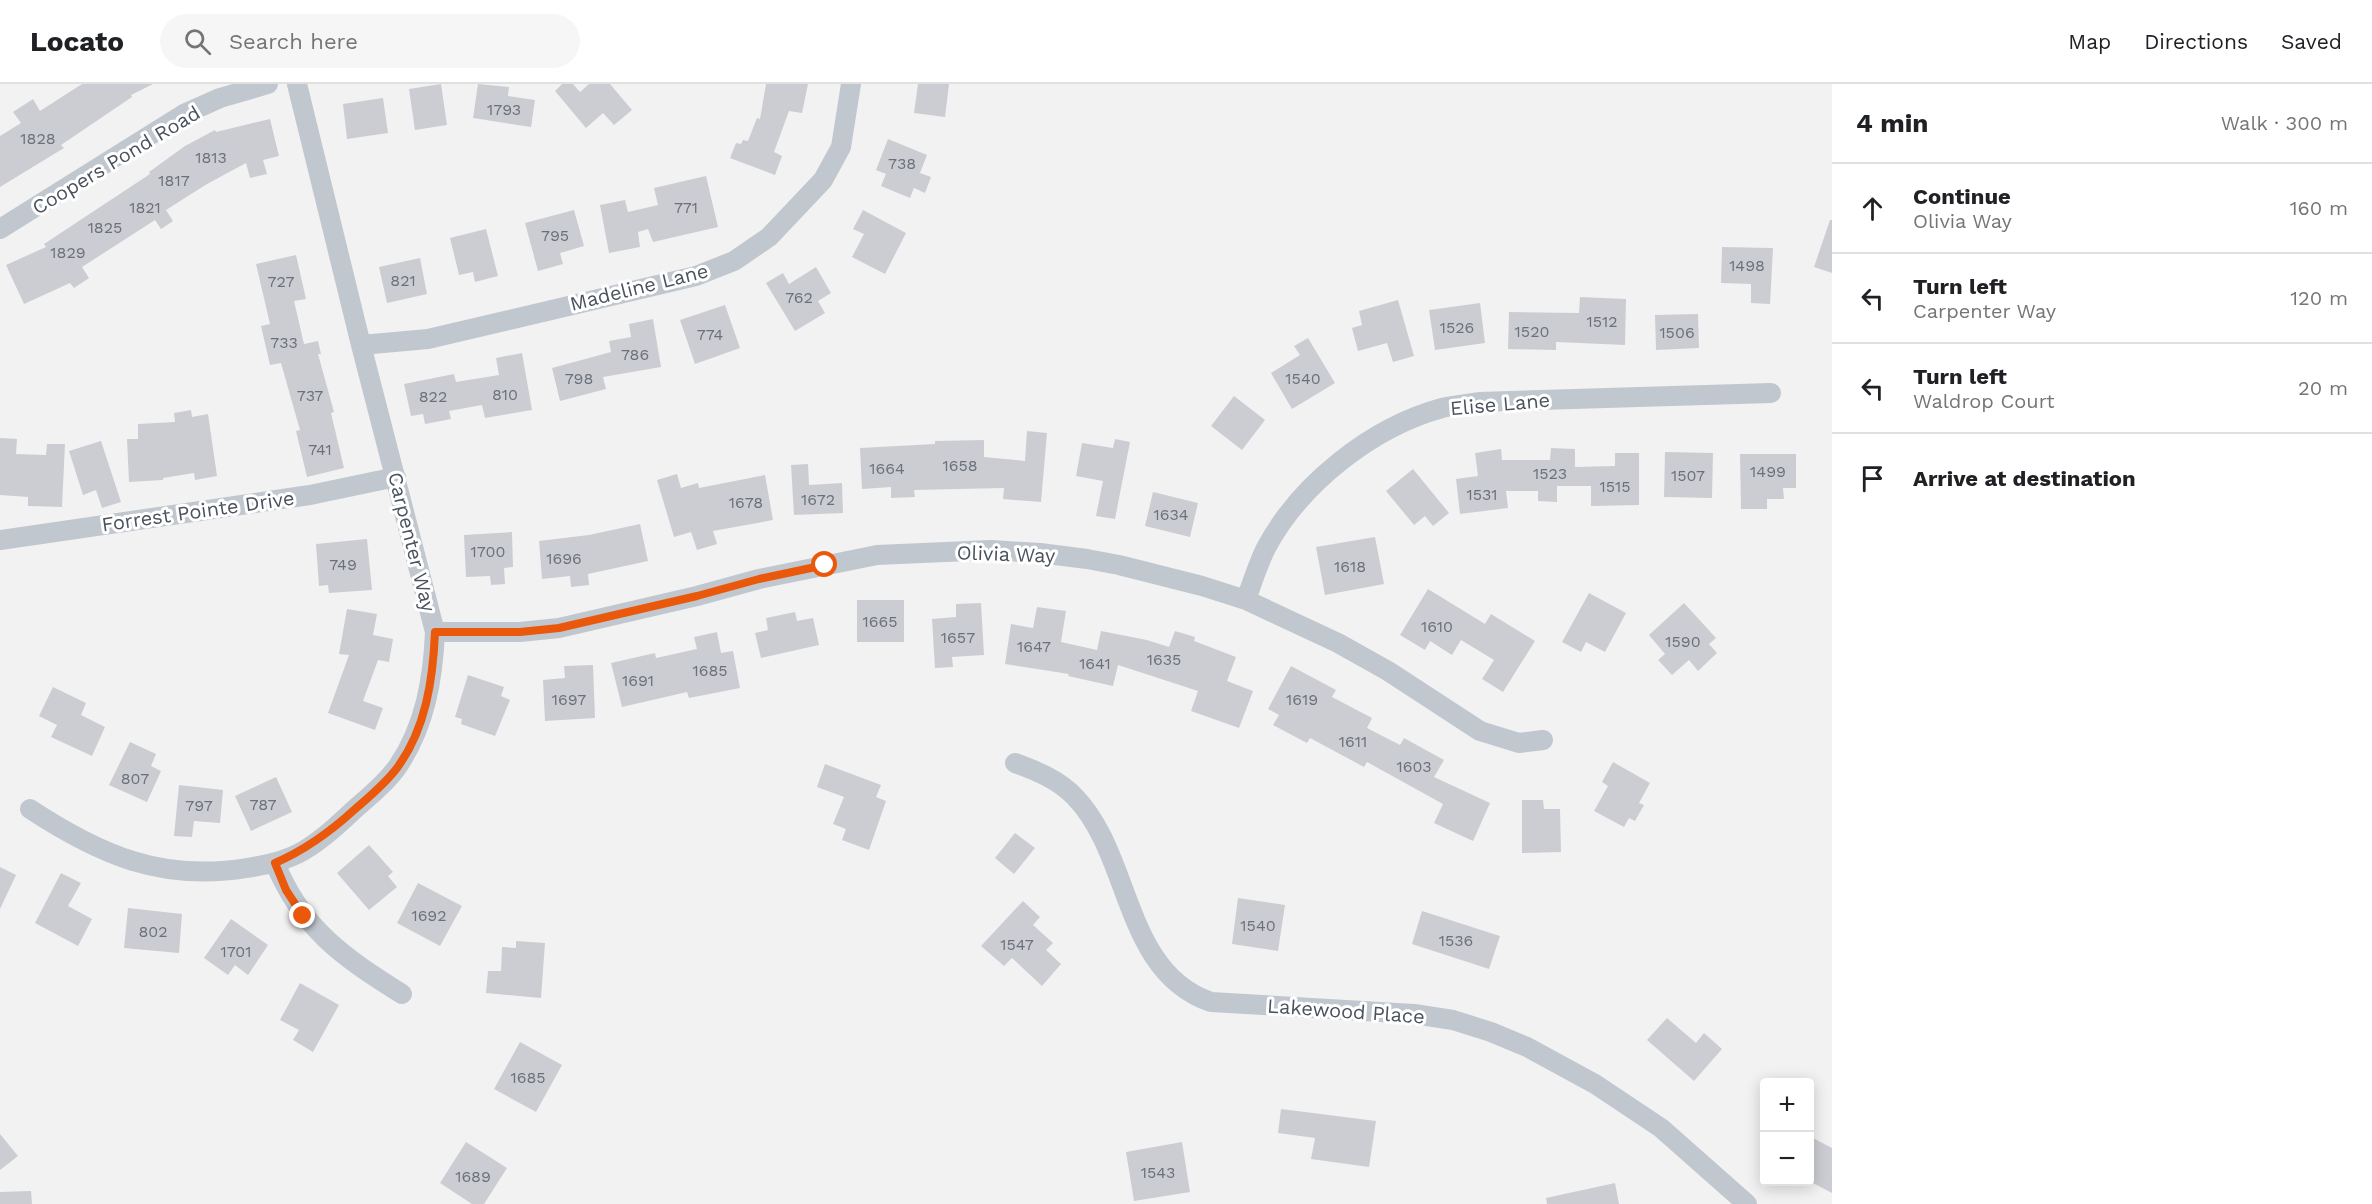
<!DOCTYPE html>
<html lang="en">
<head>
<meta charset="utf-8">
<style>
	:root { --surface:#fff; --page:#f6f6f6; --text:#202124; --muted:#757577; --line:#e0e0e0 }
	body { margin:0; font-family:"Work Sans",sans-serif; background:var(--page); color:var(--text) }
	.controls { position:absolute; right:18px; bottom:18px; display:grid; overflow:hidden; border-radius:6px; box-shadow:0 3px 15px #0003 }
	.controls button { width:54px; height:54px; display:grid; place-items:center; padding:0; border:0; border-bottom:2px solid var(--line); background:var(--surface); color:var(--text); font:30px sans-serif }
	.stop { position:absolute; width:18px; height:18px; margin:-14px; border:4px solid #ea580c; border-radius:50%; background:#fff }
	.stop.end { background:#ea580c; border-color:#fff; box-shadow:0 2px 6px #0008 }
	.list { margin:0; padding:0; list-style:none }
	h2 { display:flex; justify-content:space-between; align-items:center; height:78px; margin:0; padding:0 24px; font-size:26px }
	h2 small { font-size:20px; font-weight:400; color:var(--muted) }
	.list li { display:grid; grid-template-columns:39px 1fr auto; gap:18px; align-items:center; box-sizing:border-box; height:90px; padding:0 24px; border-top:2px solid var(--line) }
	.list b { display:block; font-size:22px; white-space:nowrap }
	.list p { margin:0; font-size:20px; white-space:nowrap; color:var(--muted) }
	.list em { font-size:20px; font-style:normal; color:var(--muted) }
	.icon { flex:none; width:33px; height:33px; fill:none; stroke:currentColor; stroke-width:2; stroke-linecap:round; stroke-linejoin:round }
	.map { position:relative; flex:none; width:1832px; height:1120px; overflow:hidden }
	header { display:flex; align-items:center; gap:36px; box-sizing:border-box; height:84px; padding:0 30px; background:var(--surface); border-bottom:2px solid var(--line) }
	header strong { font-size:28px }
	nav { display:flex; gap:33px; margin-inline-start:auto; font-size:21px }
	.search { width:420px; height:54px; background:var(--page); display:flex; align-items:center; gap:15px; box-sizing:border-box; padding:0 21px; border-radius:33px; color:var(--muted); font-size:22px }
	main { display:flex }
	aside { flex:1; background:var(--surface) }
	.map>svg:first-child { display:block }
	.building { fill:#cccdd3 }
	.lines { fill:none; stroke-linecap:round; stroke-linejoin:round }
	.minor { stroke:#c1c7ce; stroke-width:20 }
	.route { stroke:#ea580c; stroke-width:8 }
	.labels { text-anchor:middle; stroke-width:6; stroke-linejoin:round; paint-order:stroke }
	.number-label { font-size:16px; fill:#6b717a }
	.street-label { font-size:20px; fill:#4b525d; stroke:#fff }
</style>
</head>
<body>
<header>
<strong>Locato</strong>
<div class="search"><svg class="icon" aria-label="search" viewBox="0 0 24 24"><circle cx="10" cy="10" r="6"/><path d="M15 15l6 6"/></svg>Search here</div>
<nav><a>Map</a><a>Directions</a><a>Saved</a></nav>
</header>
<main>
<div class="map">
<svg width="1832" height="1120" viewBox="0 0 1832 1120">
	<rect width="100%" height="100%" fill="#f3f2f2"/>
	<path class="building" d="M82,0H153L131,11L132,13L61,61L64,64L0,103V52L21,39L13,28L33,15L40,27Z
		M441,0L447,41L415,46L409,5Z
		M478,0L509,3L508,12L535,16L531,43L473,34Z
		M562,0H573L580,8L589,0H610L632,26L614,41L603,29L586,44L555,7Z
		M766,0H808L802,29L789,27L774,68L782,72L775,91L730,74L736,59L741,60L743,56L748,57L757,34L760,35Z
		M918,0H949L945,33L914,29Z
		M383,14L388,49L347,55L343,20Z
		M270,35L279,72L263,76L267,90L250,94L246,79L207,100L166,126L173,137L161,145L155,136L82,183L89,194L74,204L70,199L24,220L6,181L46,163L44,160L150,90L149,88L185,62L215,46L216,48Z
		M888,55L927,71L920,89L931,93L925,109L914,104L910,114L881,102L886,90L876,86Z
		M706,92L718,143L653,158L648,145L638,148L640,163L609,169L600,121L625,116L628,128L658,121L654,104Z
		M574,126L584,162L560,169L563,180L538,187L525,139Z
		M863,126L906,149L885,190L852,173L864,150L853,145Z
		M1830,136H1832V189L1814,183Z
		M486,145L498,192L475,198L473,188L459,191L450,154Z
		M1722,163L1773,164L1770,220L1751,219V200L1721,199Z
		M296,171L306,215L294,217L304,260L318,257L321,270H318L334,328L331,329L344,384L307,393L296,347L300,346L281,279L270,281L261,242L270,240L256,180Z
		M420,174L427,210L387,219L379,183Z
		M816,183L831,209L818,217L825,229L795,247L766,199L783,189L789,200Z
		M1580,213L1626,215L1625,261L1556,258V266L1508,265L1509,228L1579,229Z
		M1398,216L1414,272L1393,278L1387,259L1358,267L1352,244L1362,241L1359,227Z
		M1480,219L1485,259L1435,266L1429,226Z
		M725,221L740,264L695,280L680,236Z
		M1698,230L1699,264L1656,266L1655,231Z
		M653,235L661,283L603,293L606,305L560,317L552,284L611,268L609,257L631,253L629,240Z
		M1308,254L1335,299L1292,325L1271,289L1300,271L1294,262Z
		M522,269L532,326L485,334L482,321L449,327L451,335L425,340L423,330L411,332L404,300L454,290L456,298L499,291L496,274Z
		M1234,312L1265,336L1242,366L1211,342Z
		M191,326L192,333L208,330L217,392L195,396L194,389L163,394V396L129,398L127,355H138V340L175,338L174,329Z
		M1027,347L1047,349L1041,418L1003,415L1004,404L914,406L915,413L891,414V403L862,405L860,364L935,360V357L984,356V373L1025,377Z
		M0,354L17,355L16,370L46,371L47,360H65L62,423L28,422V413L0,411Z
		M1115,355L1130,358L1115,435L1096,432L1103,397L1076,392L1082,359L1113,364Z
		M101,357L121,418L102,424L96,406L83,411L69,367Z
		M1551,364L1575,365V383L1615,382V369H1639V421L1591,422V402H1557V418L1538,417V407H1506L1508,424L1460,430L1456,395L1478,392L1475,369L1501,365L1502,376H1550Z
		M1665,368L1713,369L1712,414L1664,413Z
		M1740,370H1796V404H1783L1784,415H1767V425H1741Z
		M808,380L809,401L842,399L843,429L794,431L791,381Z
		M1413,385L1449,429L1433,442L1425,432L1414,441L1386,407Z
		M677,390L681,404L698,399L699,404L765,391L773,436L713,447L717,460L697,466L691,448L674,453L657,396Z
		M1153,408L1198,419L1190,453L1145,442Z
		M640,440L648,477L588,490L589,501L571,503L570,492L542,495L539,457L589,451Z
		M512,448L513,483L504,484L505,500L491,501L490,492L466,493L464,451Z
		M1375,453L1384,500L1325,511L1316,463Z
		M367,455L372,506L329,509L328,501L319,502L316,460Z
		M1428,505L1485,540L1491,530L1535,557L1503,608L1482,595L1494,576L1461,556L1452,571L1430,557L1425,566L1400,551Z
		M1589,509L1626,529L1605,568L1586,558L1581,568L1562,558Z
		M857,516H904V558H857Z
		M981,519L984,571L952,573L953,583L935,584L932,535L956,533V520Z
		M1684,519L1716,554L1709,560L1717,569L1698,587L1689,576L1672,591L1658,576L1665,570L1649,551Z
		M1037,523L1066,527L1061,558L1097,566L1101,547L1147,556L1169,563L1175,547L1195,553L1194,557L1236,573L1227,597L1253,607L1239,644L1191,627L1198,607L1118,581L1113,602L1068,592L1069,590L1005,580L1011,540L1033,544Z
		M347,525L377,530L373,551L393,555L389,578L378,576L363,617L383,624L375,646L328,629L349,571L339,570Z
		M795,528L797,537L813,534L819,561L761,574L755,549L768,546L766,534Z
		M717,548L721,569L733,567L740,604L689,614L687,608L622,623L611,579L655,569L656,574L697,565L694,553Z
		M593,581L595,634L545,637L543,596L565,594L564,582Z
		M1291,582L1336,606L1332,613L1372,634L1367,644L1400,661L1404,654L1444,676L1434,693L1490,719L1473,757L1434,739L1443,720L1367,678L1364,683L1310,654L1307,659L1273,641L1279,631L1268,625Z
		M468,591L504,603L501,612L510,616L495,652L461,640L462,635L455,633Z
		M53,603L86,619L81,631L105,643L92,672L51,653L57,641L39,632Z
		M130,658L156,670L151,682L161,687L147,718L109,701Z
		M1613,678L1650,699L1639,719L1644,721L1635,737L1629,734L1624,743L1594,727L1608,702L1602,698Z
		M825,680L881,701L876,713L886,717L869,766L842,756L846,745L833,740L844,713L817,703Z
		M276,693L292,728L251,747L235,712Z
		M179,701L223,706L220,739L194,737L192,753L174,752Z
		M1522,716H1543L1544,725H1560L1561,768L1522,769Z
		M1015,749L1035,764L1014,790L995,774Z
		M369,761L393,788L388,792L397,803L369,826L337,789Z
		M0,783L16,791L0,825Z
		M61,789L81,799L68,822L92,835L78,862L35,839Z
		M418,799L462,822L440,862L397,839Z
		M1238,814L1285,821L1278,867L1232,860Z
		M1023,817L1040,833L1033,841L1053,859L1046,866L1061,880L1042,902L1012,874L1004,882L981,862Z
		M128,824L182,830L179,869L124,864Z
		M1422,827L1500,852L1489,885L1412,860Z
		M231,835L268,861L248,891L235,881L228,891L204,874Z
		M516,857L545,859L541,914L486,909L488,887H501L502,863L516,864Z
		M300,899L339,921L313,968L293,956L299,946L280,936Z
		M1667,934L1696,959L1704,949L1722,965L1694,997L1647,956Z
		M520,958L562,981L536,1028L494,1005Z
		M1281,1025L1376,1037L1369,1083L1311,1075L1315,1054L1278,1049Z
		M0,1050L18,1072L0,1086Z
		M1809,1052L1832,1064V1109L1809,1097Z
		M466,1058L507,1084L484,1120H472L440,1099Z
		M1182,1058L1190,1108L1134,1117L1126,1068Z
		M1615,1099L1619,1120H1547L1546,1114Z
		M31,1107L32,1120H0V1108Z"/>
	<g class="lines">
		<path class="minor" d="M0,145L184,30L220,14L268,0
			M361,261L428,255L696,192L734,177L769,153L823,96L841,63L851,0
			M0,456L310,411L396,393
			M1246,516C1252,499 1258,480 1266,464C1300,400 1372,343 1442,324C1454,321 1467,320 1479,318L1771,309
			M435,548H520L559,544L697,512L759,495L877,471L991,466L1040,469L1087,475L1119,481L1202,502L1246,516L1338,559L1388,587L1480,647L1519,659L1543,656
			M1015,679C1037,687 1059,696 1075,713C1132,772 1123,888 1211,918L1414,930L1453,936L1491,948L1527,963L1595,1000L1661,1044L1747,1120
			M30,725C100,771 162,798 247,784C267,781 286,777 303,767C323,755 340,739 356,724C371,711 387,698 398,682C425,642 433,595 435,548L361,261L297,0
			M275,779C302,845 343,873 402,910"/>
	</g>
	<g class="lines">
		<path class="route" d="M303,832L286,806L275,779C305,766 330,748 354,726C369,713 385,700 397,684C426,645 433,595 435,548H520L559,544L697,512L759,495L825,481"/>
	</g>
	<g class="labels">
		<g class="number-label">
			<text x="504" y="31">1793</text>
			<text x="38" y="60">1828</text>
			<text x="211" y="79">1813</text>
			<text x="902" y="85">738</text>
			<text x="174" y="102">1817</text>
			<text x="145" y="129">1821</text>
			<text x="686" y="129">771</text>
			<text x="105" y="149">1825</text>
			<text x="555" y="157">795</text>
			<text x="68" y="174">1829</text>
			<text x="1747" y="187">1498</text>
			<text x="403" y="202">821</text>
			<text x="281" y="203">727</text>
			<text x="799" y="219">762</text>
			<text x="1602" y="243">1512</text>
			<text x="1457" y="249">1526</text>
			<text x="1532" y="253">1520</text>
			<text x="1677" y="254">1506</text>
			<text x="710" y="256">774</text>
			<text x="284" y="264">733</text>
			<text x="635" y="276">786</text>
			<text x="579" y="300">798</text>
			<text x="1303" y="300">1540</text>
			<text x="505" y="316">810</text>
			<text x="310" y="317">737</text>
			<text x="433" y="318">822</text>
			<text x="320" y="371">741</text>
			<text x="960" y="387">1658</text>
			<text x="887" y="390">1664</text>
			<text x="1768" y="393">1499</text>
			<text x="1550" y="395">1523</text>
			<text x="1688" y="397">1507</text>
			<text x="1615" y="408">1515</text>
			<text x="1482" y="416">1531</text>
			<text x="818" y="421">1672</text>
			<text x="746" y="424">1678</text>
			<text x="1171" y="436">1634</text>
			<text x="488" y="473">1700</text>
			<text x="564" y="480">1696</text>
			<text x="343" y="486">749</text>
			<text x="1350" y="488">1618</text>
			<text x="880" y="543">1665</text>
			<text x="1437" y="548">1610</text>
			<text x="958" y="559">1657</text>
			<text x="1683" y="563">1590</text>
			<text x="1034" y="568">1647</text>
			<text x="1164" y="581">1635</text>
			<text x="1095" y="585">1641</text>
			<text x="710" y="592">1685</text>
			<text x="638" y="602">1691</text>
			<text x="569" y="621">1697</text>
			<text x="1302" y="621">1619</text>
			<text x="1353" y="663">1611</text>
			<text x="1414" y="688">1603</text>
			<text x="135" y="700">807</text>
			<text x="263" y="726">787</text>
			<text x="199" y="727">797</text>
			<text x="429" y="837">1692</text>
			<text x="1258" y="847">1540</text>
			<text x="153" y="853">802</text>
			<text x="1456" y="862">1536</text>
			<text x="1017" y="866">1547</text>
			<text x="236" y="873">1701</text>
			<text x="528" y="999">1685</text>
			<text x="1158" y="1094">1543</text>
			<text x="473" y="1098">1689</text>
		</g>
		<g class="street-label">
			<text transform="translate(116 76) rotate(-31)" y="7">Coopers Pond Road</text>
			<text transform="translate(639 203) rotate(-14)" y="7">Madeline Lane</text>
			<text transform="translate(1500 320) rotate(-5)" y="7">Elise Lane</text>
			<text transform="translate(198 427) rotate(-8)" y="7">Forrest Pointe Drive</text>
			<text transform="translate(412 458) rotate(76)" y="7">Carpenter Way</text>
			<text transform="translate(1006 470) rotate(2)" y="7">Olivia Way</text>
			<text transform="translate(1346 927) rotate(4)" y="7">Lakewood Place</text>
		</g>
	</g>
</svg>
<div class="controls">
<button>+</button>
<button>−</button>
</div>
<div class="stop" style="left:825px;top:481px"></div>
<div class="stop end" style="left:303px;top:832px"></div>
</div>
<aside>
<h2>4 min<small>Walk · 300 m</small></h2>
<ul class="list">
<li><svg class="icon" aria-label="ahead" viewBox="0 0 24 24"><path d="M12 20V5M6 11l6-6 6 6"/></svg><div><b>Continue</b><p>Olivia Way</p></div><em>160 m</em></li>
<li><svg class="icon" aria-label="left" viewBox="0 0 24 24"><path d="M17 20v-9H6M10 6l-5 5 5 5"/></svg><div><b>Turn left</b><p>Carpenter Way</p></div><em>120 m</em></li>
<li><svg class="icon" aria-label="left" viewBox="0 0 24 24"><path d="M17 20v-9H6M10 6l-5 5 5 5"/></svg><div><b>Turn left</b><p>Waldrop Court</p></div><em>20 m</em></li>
<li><svg class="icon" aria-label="arrive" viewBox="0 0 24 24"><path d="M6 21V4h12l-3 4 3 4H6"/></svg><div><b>Arrive at destination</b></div></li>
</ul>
</aside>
</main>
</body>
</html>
